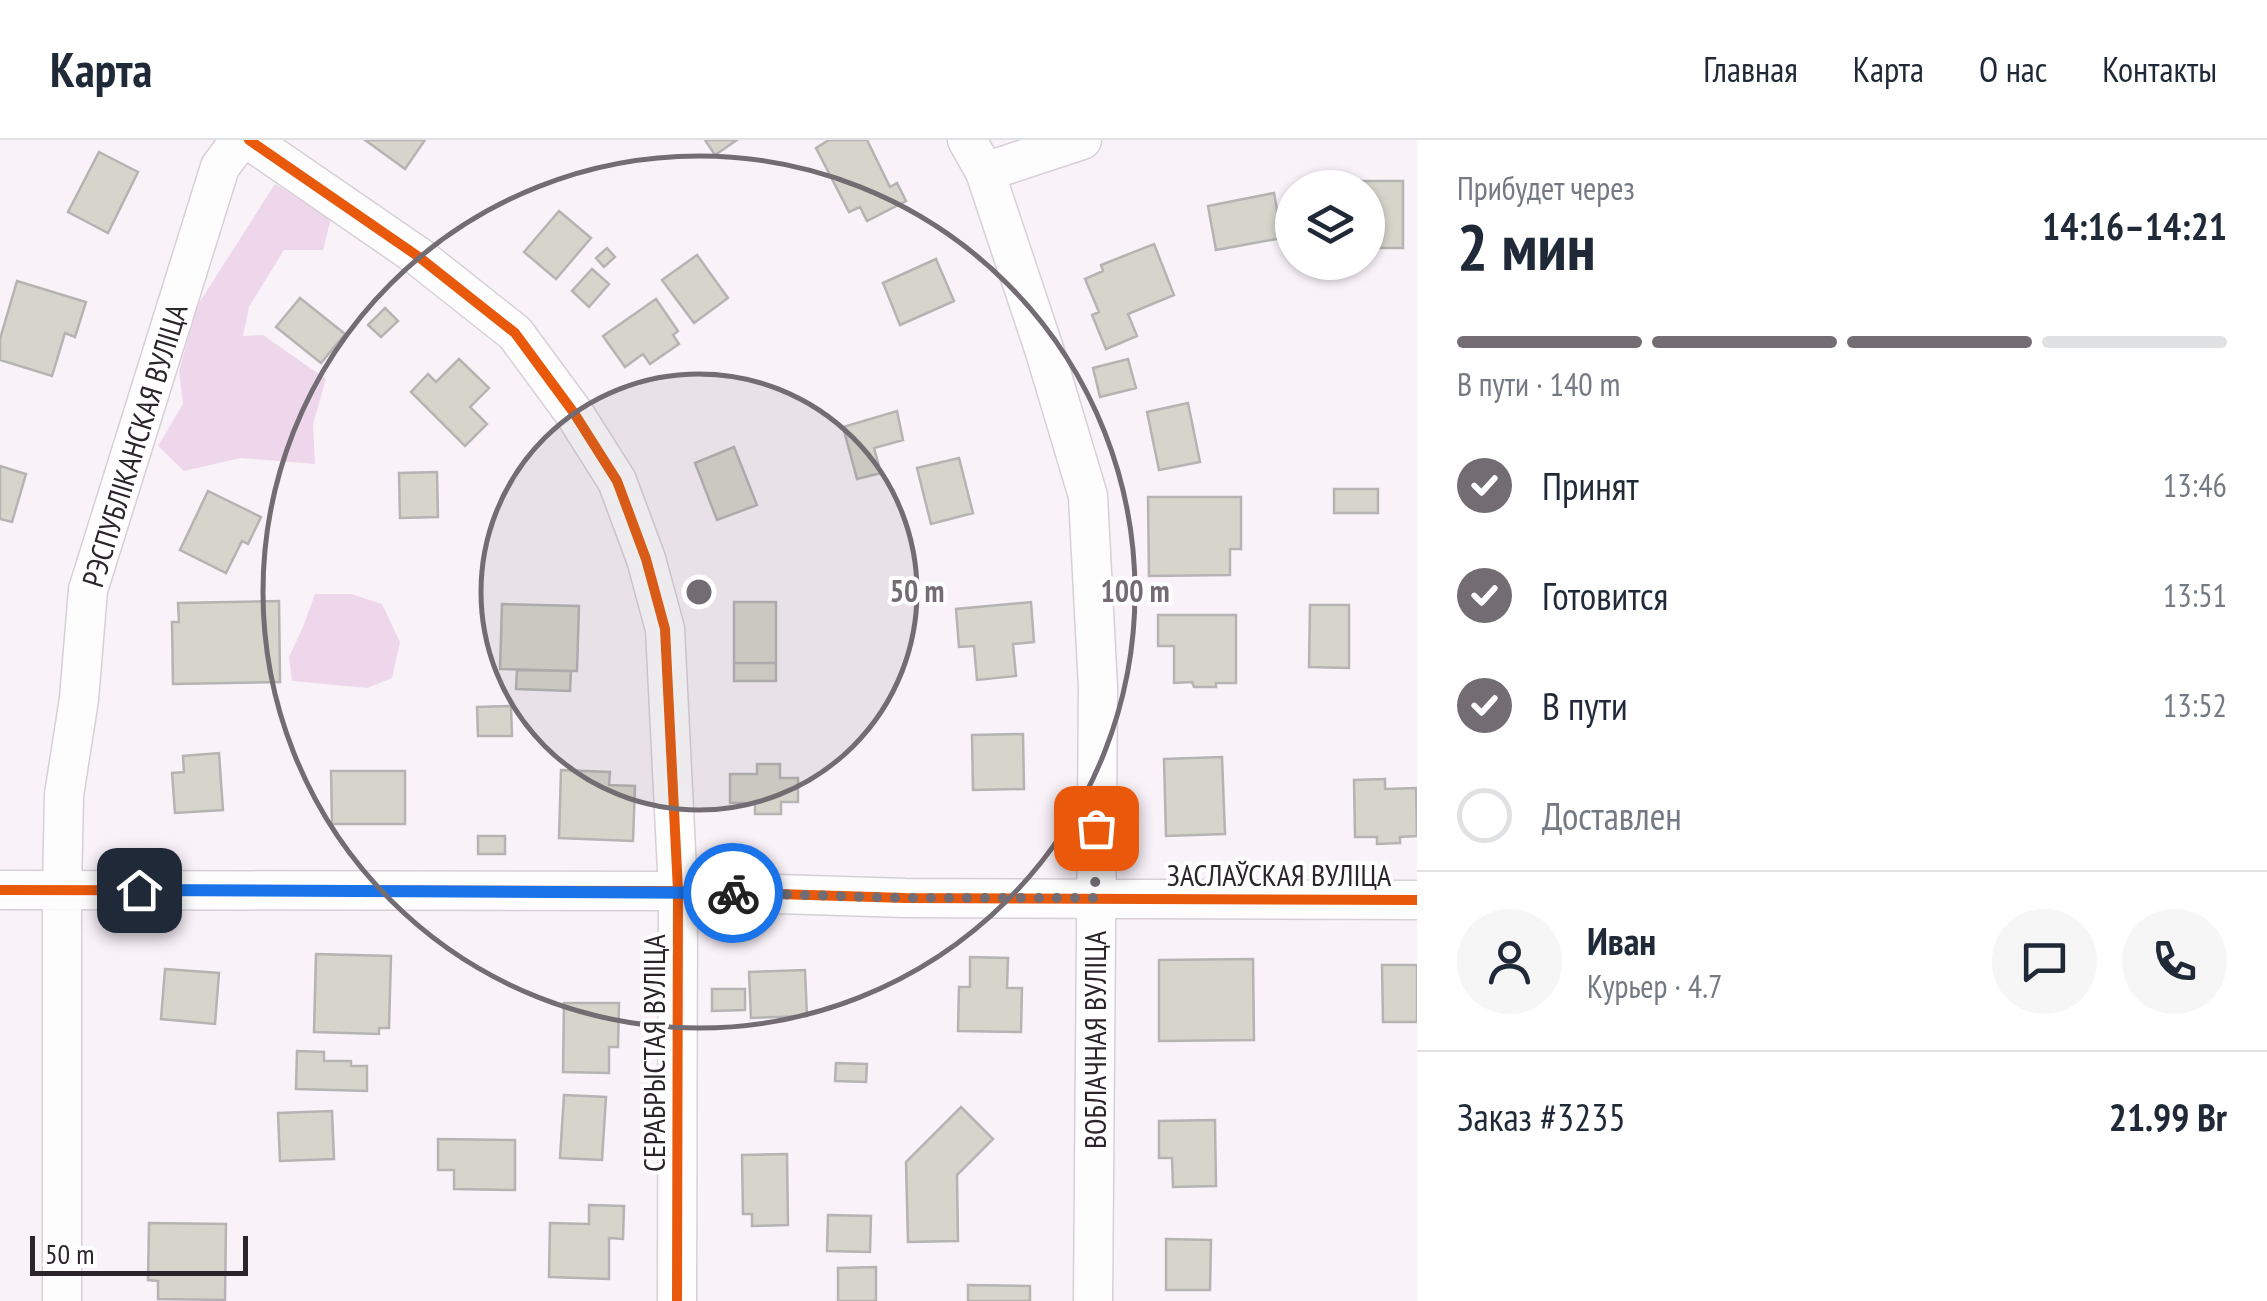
<!DOCTYPE html>
<html lang="ru">
<head>
<meta charset="utf-8">
<style>
	:root { --surface:#fff; --page:#f6f6f7; --text:#1f2937; --muted:#747a83; --line:#e0e1e3; --accent:#736d73 }
	body { margin:0; font-family:"PT Sans Narrow",sans-serif; background:var(--page); color:var(--text); height:100vh; display:flex; flex-direction:column; font-size:38px; white-space:nowrap }
	* { box-sizing:border-box; margin:0 }
	p { font-size:32px; color:var(--muted) }
	.icon { flex:none; width:55px; height:55px; fill:none; stroke:currentColor; stroke-width:2; stroke-linecap:round; stroke-linejoin:round }
	.map { position:relative; flex:1; overflow:hidden }
	.drawer { display:flex; flex-direction:column; background:var(--surface); width:850px }
	.drawer>* { flex:none }
	.fabs { position:absolute; left:1275px; top:30px; display:grid; gap:20px }
	.fabs a { display:grid; place-items:center; width:110px; height:110px; border-radius:50%; background:var(--surface); box-shadow:0 2px 8px #0004; font-size:50px }
	.scale { position:absolute; left:30px; bottom:25px; width:218px; box-sizing:border-box; padding-left:10px; border:5px solid #2b252b; border-top:0; font-size:28px; line-height:35px; white-space:nowrap; color:#2b252b; -webkit-text-stroke:8px #fff; paint-order:stroke }
	.pin { position:absolute; display:grid; place-items:center; width:85px; height:85px; color:#fff; margin:-42px; border-radius:20px; box-shadow:0 5px 15px #0006 }
	.courier { position:absolute; display:grid; place-items:center; width:100px; height:100px; margin:-50px; border:8px solid #1a73e8; border-radius:50%; background:#fff; color:#222; box-shadow:0 2px 12px #0007 }
	.overview em { font-style:normal; font-weight:700 }
	.overview div { display:flex; flex-direction:column-reverse }
	.overview { display:flex; align-items:center; justify-content:space-between; height:170px; padding:0 40px }
	h1 { font-size:65px; font-weight:700; line-height:75px }
	.bar { display:grid; grid-template-columns:repeat(4,1fr); gap:15px 10px; align-content:center; height:120px; padding:0 40px }
	.bar i { height:12px; border-radius:8px; background:var(--line) }
	.bar .selected { background:var(--accent) }
	.bar p { grid-column:span 4 }
	.line { display:flex; align-items:center; gap:25px; padding:0 40px; border-top:2px solid var(--line) }
	.line div { flex:1 }
	.round { display:grid; place-items:center; flex:none; width:105px; height:105px; border-radius:52px; background:var(--page) }
	ol { padding:0 40px; list-style:none }
	li { display:flex; align-items:center; gap:30px; height:110px }
	li p { margin-inline-start:auto }
	li .icon { padding:10px; border-radius:50%; background:var(--accent); color:#fff; stroke-width:4 }
	li:last-child { color:var(--muted) }
	li i { width:55px; height:55px; border:5px solid var(--line); border-radius:50% }
	header { display:flex; align-items:center; gap:60px; box-sizing:border-box; height:140px; padding:0 50px; background:var(--surface); border-bottom:2px solid var(--line) }
	header strong { font-size:48px }
	nav { display:flex; gap:55px; margin-inline-start:auto; font-size:35px }
	main { display:flex; flex:1; min-height:0 }
	.map>svg:first-child { display:block }
	.green { fill:#eed7eb }
	.building { fill:#d7d5cb; stroke:#b6b3b3; stroke-width:2.5 }
	.lines { fill:none; stroke-linecap:round; stroke-linejoin:round }
	.minor-casing { stroke:#d6d0d6; stroke-width:41 }
	.minor { stroke:#fefdfe; stroke-width:38 }
	.cycleway-casing { stroke:#fff; stroke-width:16 }
	.cycleway { stroke:#e8590c; stroke-width:10 }
	.done { stroke:#736d73; stroke-width:10; stroke-dasharray:0 18 }
	.route { stroke:#1a73e8; stroke-width:12 }
	.ring { fill:none; stroke:#736d73; stroke-width:5 }
	.labels { text-anchor:middle; dominant-baseline:central; stroke-width:8; stroke-linejoin:round; paint-order:stroke }
	.street-label { font-size:30px; fill:#2b252b; stroke:#fff }
	.centre { fill:#736d73; stroke:#fff; stroke-width:5 }
	.ring-label { font-size:30px; text-anchor:middle; font-weight:bold; fill:#736d73; stroke:#fff; stroke-width:8; stroke-linejoin:round; paint-order:stroke }
</style>
</head>
<body>
<header>
<strong>Карта</strong>
<nav><a>Главная</a><a>Карта</a><a>О нас</a><a>Контакты</a></nav>
</header>
<main>
<div class="map">
<svg width="1417" height="1161" viewBox="0 0 1417 1161">
	<rect width="100%" height="100%" fill="#faf2f9"/>
	<path class="green" d="M275 44 331 78 323 110H284L249 167 243 196 263 195 326 239 313 284 315 324 241 318 184 331 158 306 183 264 179 231 197 166Z
		M315 454H351L382 464 400 502 392 538 367 548 292 541 289 517 303 487Z"/>
	<path class="building" d="M365 0H425L405 29Z
		M705 0H737L715 15Z
		M829 0H867L890 47 897 43 906 61 867 81 860 67 849 72 816 8Z
		M99 12 138 32 108 93 68 72Z
		M1335 41H1403V108H1368V48H1335Z
		M1274 53 1282 98 1216 110 1208 66Z
		M559 71 591 98 556 139 524 112Z
		M1154 104 1174 155 1128 174 1137 196 1106 209 1092 175 1099 172 1085 139 1103 131 1101 125Z
		M607 108 615 117 604 127 596 118Z
		M697 115 728 158 694 183 662 140Z
		M936 119 954 161 900 185 883 143Z
		M592 129 609 144 589 167 572 151Z
		M17 141 86 162 75 197 65 193 52 236 0 220V199Z
		M300 158 345 194 321 223 276 187Z
		M656 159 678 191 673 195 679 204 650 224 643 214 625 227 603 196Z
		M385 168 398 181 381 197 368 185Z
		M459 219 489 248 470 267 487 284 465 306 411 252 428 234 436 242Z
		M1128 219 1136 248 1100 257 1093 228Z
		M1188 263 1200 322 1159 330 1147 272Z
		M897 271 903 300 874 308 881 333 857 339 843 287Z
		M734 307 757 365 717 380 695 323Z
		M959 318 973 373 931 384 917 328Z
		M0 326 26 334 12 382 0 379Z
		M437 332 438 377 400 378 399 333Z
		M1334 349H1378V373H1334Z
		M208 351 261 377 248 404 242 401 226 433 180 410Z
		M1148 357H1241V409H1230V435L1149 436Z
		M279 461 280 542 173 544 172 482H179L178 463Z
		M734 462H776V523H734Z
		M1031 462 1034 502 1013 504 1016 536 977 540 974 506 959 507 956 469Z
		M502 464 579 466 577 531 500 529Z
		M1310 465H1349V528L1309 527Z
		M1158 475H1236V543H1216V547H1194L1192 542 1174 543V506H1158Z
		M734 523H776V541H734Z
		M517 530 571 531 570 551 516 549Z
		M511 566 512 596H478L477 567Z
		M1023 594 1024 649 973 650 972 595Z
		M219 613 223 670 175 673 172 633 184 632 183 616Z
		M1222 617 1225 694 1166 696 1164 619Z
		M757 624H780V638H798V662H781V674H755V663H730V634H757Z
		M561 630 610 632 609 645 635 646 633 701 559 698Z
		M331 631H405V684H332Z
		M1385 639V649L1416 648 1417 696 1400 697V703L1377 704V697H1355L1354 640Z
		M478 696H505V714H478Z
		M316 814 391 816 389 888H379V894L314 892Z
		M970 817 1008 818 1007 848H1022L1021 892 958 891 959 847H970Z
		M1253 819 1254 900 1159 901V820Z
		M1382 825H1417V882H1383Z
		M165 829 219 833 215 884 161 879Z
		M805 830 807 876 751 878 749 832Z
		M712 849H745V870L712 871Z
		M564 863H619L618 907H609V933L563 932Z
		M297 911 324 912V921H351V926H367V951L296 949Z
		M836 923 867 924 866 942 835 941Z
		M564 955 606 957 602 1020 560 1018Z
		M961 967 993 999 957 1035 958 1101 908 1102 906 1022Z
		M332 971 334 1019 280 1021 278 973Z
		M1215 980 1216 1046 1173 1047 1172 1018H1159V981Z
		M438 999 515 1000V1050L454 1049V1030H438Z
		M787 1014 788 1085 752 1086V1074H743L742 1015Z
		M589 1065 624 1066 623 1099 609 1098V1139L549 1137 550 1083 589 1084Z
		M828 1075 871 1076 870 1112 827 1111Z
		M149 1083 226 1084 225 1160 158 1159V1141L148 1140Z
		M1166 1099 1211 1100 1210 1150H1166Z
		M876 1127V1161H838V1128Z
		M968 1145 1030 1146V1161H968Z"/>
	<g class="lines">
		<g class="minor-casing">
			<path id="minor" d="M249 0 419 117 515 193 574 273 617 341 646 419 665 489 678 751 677 1161
				M967 0 985 32 1045 212 1088 356 1098 548 1093 1161
				M985 32 1082 0
				M0 750 678 751 905 758 1417 760
				M62 1161V750L64 655 79 559 88 450 220 27 240 0"/>
		</g>
		<use href="#minor" class="minor"/>
		<g class="cycleway-casing">
			<path id="cycleway" d="M249 0 419 117 515 193 574 273 617 341 646 419 665 489 678 751 677 1161
				M0 750 678 751 905 758 1417 760"/>
		</g>
		<use href="#cycleway" class="cycleway"/>
	</g>
	<g class="lines">
		<path class="done" d="M733 753 905 758H1095L1096 688"/>
		<path class="route" d="M139 750 733 753"/>
	</g>
	<circle cx="699" cy="452" r="218" fill="#736d73" fill-opacity=".12"/>
	<g class="ring">
		<circle cx="699" cy="452" r="218"/>
		<circle cx="699" cy="452" r="436"/>
	</g>
	<g class="labels">
		<g class="street-label">
			<text transform="translate(134 305) rotate(-73)">РЭСПУБЛІКАНСКАЯ ВУЛІЦА</text>
			<text x="1279" y="734">ЗАСЛАЎСКАЯ ВУЛІЦА</text>
			<text transform="translate(1094 900) rotate(-90)">ВОБЛАЧНАЯ ВУЛІЦА</text>
			<text transform="translate(653 913) rotate(-90)">СЕРАБРЫСТАЯ ВУЛІЦА</text>
		</g>
	</g>
	<circle cx="699" cy="452" r="15" class="centre"/>
	<g class="ring-label">
		<text x="917" y="462">50 m</text>
		<text x="1135" y="462">100 m</text>
	</g>
</svg>
<div class="fabs">
<a><svg class="icon" aria-label="layers" viewBox="0 0 24 24"><path d="M12 4l9 5-9 5-9-5zM3 14l9 5 9-5"/></svg></a>
</div>
<div class="scale">50 m</div>
<div class="pin" style="left:1096px;top:688px;background:#ea580c"><svg class="icon" aria-label="bag" viewBox="0 0 24 24"><path d="M5 8h14l-1 12H6zM9 8a3 3 0 0 1 6 0"/></svg></div>
<div class="pin" style="left:139px;top:750px;background:#1f2937"><svg class="icon" aria-label="home" viewBox="0 0 24 24"><path d="M3 11l9-7 9 7M6 9v11h12V9"/></svg></div>
<div class="courier" style="left:733px;top:753px"><svg class="icon" aria-label="bike" viewBox="0 0 24 24"><circle cx="6" cy="16" r="4"/><circle cx="18" cy="16" r="4"/><path d="M6 16l4-8h5l3 8M10 8l3 8H6M13 5h3"/></svg></div>
</div>
<section class="drawer">
<div class="overview"><div><h1>2 мин</h1><p>Прибудет через</p></div><em>14:16–14:21</em></div>
<div class="bar"><i class="selected"></i><i class="selected"></i><i class="selected"></i><i></i><p>В пути · 140 m</p></div>
<ol>
<li><svg class="icon" aria-label="check" viewBox="0 0 24 24"><path d="M5 12l5 5 9-10"/></svg>Принят<p>13:46</p></li>
<li><svg class="icon" aria-label="check" viewBox="0 0 24 24"><path d="M5 12l5 5 9-10"/></svg>Готовится<p>13:51</p></li>
<li><svg class="icon" aria-label="check" viewBox="0 0 24 24"><path d="M5 12l5 5 9-10"/></svg>В пути<p>13:52</p></li>
<li><i></i>Доставлен</li>
</ol>
<div class="line" style="height:180px"><a class="round"><svg class="icon" aria-label="person" viewBox="0 0 24 24"><circle cx="12" cy="8" r="4"/><path d="M4 21q1-7 8-7t8 7"/></svg></a><div><b>Иван</b><p>Курьер · 4.7</p></div><a class="round"><svg class="icon" aria-label="chat" viewBox="0 0 24 24"><path d="M4 5h16v11H9l-5 4z"/></svg></a><a class="round"><svg class="icon" aria-label="phone" viewBox="0 0 24 24"><path d="M5 4h4l2 5-3 2q2 4 5 5l2-3 5 2v4C11 20 4 13 5 4z"/></svg></a></div>
<div class="line" style="height:130px"><div>Заказ #3235</div><b>21.99 Br</b></div>
</section>
</main>
</body>
</html>
